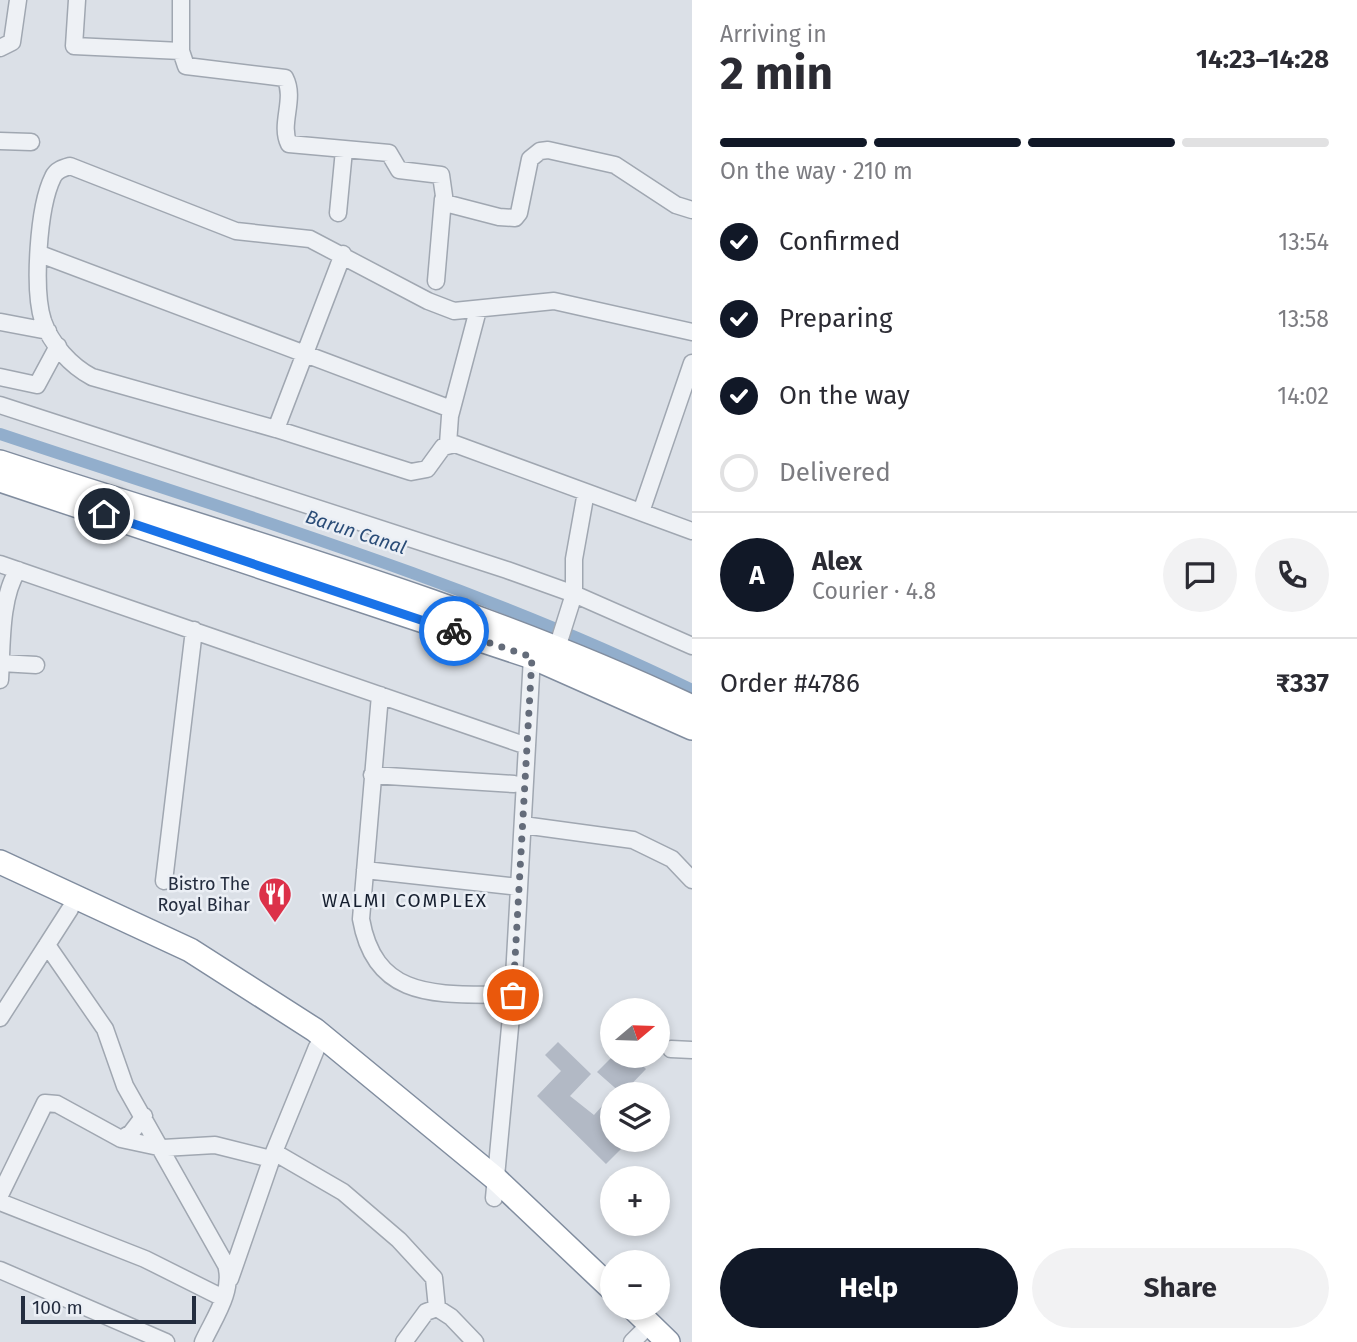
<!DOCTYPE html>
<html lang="en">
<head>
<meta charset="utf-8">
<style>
	:root { --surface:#fff; --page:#f2f2f3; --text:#2b2b33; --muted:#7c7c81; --line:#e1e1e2; --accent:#111827 }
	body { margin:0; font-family:"Fira Sans",sans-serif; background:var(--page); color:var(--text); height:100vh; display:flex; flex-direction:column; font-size:26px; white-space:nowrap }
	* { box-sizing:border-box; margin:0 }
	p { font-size:23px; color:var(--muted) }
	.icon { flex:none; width:38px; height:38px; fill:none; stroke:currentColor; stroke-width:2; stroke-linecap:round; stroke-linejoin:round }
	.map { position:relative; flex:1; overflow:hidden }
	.panel { display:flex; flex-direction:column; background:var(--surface); width:665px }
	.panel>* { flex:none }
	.needle { width:46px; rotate:71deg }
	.tools { position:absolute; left:600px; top:998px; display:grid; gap:14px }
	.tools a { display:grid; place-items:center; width:70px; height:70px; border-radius:50%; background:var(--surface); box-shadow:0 4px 10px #0003; font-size:35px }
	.scale { position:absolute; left:21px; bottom:18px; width:175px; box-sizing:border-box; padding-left:7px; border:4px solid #242d3f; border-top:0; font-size:19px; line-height:24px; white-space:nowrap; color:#242d3f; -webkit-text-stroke:5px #ebeff5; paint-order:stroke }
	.pin { position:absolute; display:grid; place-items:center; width:60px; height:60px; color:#fff; margin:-30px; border:4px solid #fff; border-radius:50%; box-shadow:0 2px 7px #0007 }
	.courier { position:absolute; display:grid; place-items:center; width:70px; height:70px; margin:-35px; border:5px solid #1a73e8; border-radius:50%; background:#fff; color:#222; box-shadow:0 2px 9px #0007 }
	.headline em { font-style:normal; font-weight:700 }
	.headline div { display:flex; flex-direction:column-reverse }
	.headline { display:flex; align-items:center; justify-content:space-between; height:119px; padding:0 28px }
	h1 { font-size:46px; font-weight:700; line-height:52px }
	.bar { display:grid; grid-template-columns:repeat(4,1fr); gap:10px 7px; align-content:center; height:84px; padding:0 28px }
	.bar i { height:9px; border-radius:5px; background:var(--line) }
	.bar .active { background:var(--accent) }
	.bar p { grid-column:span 4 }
	.line { display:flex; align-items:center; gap:18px; padding:0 28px; border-top:2px solid var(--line) }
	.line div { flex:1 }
	.round { display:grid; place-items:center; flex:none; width:74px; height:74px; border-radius:37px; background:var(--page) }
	ol { padding:0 28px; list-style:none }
	li { display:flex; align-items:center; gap:21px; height:77px }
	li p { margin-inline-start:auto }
	li .icon { padding:7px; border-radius:50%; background:var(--accent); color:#fff; stroke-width:4 }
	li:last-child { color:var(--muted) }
	li i { width:38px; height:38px; border:4px solid var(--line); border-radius:50% }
	.cta { display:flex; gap:14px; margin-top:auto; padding:14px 28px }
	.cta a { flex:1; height:80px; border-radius:42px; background:var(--accent); color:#fff; font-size:28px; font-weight:700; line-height:80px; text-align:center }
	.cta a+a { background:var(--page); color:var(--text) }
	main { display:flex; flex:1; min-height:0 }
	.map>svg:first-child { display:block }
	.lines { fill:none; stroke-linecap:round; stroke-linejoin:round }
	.canal { stroke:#92aecc; stroke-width:12 }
	.building { fill:#b2b9c5 }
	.minor-casing { stroke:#a0a7b1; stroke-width:19 }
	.highway-casing { stroke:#818d9f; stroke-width:26 }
	.minor { stroke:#eef1f5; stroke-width:16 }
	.highway { stroke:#fff; stroke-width:23 }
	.done { stroke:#646c7a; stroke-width:7; stroke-dasharray:0 12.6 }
	.route { stroke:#1a73e8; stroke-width:9 }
	.labels { text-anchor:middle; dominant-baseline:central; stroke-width:5; stroke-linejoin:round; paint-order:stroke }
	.poi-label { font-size:18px; fill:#242d3f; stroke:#ebeff5; text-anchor:end }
	.water-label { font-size:19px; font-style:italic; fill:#2a4c77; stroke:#ebeff5 }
	.neighbourhood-label { font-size:19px; letter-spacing:2px; fill:#161f2f; stroke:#ebeff5 }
</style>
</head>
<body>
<main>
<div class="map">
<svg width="692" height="1342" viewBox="0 0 692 1342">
	<rect width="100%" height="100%" fill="#dbe0e7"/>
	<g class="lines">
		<path class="canal" d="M0 434C233 512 470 582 692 690"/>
	</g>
	<path class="building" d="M558 1042 591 1074 570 1096 594 1115 612 1095V1139H631L606 1164 537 1096 561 1071 545 1055Z
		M614 1055H632L646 1069 622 1094 597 1072Z"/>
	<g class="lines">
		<g class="minor-casing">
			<path id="minor" d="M77 0 74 46 181 51
				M181 0V51L186 66 285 78C296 99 279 124 289 144L389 153 399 170 441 175 445 203 499 217 515 218 519 213 530 159 540 151 548 150 615 165 676 205 692 210
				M0 48 12 42 18 0
				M0 141 31 142
				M338 213 344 150
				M40 254 451 409
				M436 281 443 199
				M1 322 48 331
				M692 332 554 301 454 311 428 301 310 239 236 231 70 166C63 168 56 170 53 177 38 207 33 290 43 321 51 344 71 366 92 377L276 429 411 472 427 469 443 447 455 444 692 531
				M0 377 37 385 58 346
				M0 405 507 570 574 594 692 646
				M276 429 343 254
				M448 444 450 416 478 310
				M641 512 692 363
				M0 564 527 746
				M557 648 574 594V559L586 492
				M1 663 36 665
				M0 680C2 646 0 597 18 570
				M380 695 361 919C376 1005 445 993 513 995
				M372 775 514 784
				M523 825 633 840 672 859 692 880
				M365 870 519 887
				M164 881 194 630
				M47 945 105 1029 125 1086 226 1265C234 1291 214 1318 203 1342
				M0 1018 70 909
				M671 1049 692 1050
				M121 1139 163 1148 215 1145 271 1159
				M274 1152 343 1192 399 1240 434 1278 437 1308
				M0 1195 45 1103 57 1104 121 1139 131 1133 144 1116
				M494 1198 513 995 532 657
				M0 1202 145 1259 223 1298
				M0 1270 166 1342
				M230 1279 274 1152 317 1047
				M404 1342 426 1312 437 1308 451 1317 475 1342
				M632 1342 641 1333"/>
		</g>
		<g class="highway-casing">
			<path id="highway" d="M0 462C232 538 471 602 692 707
				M0 480 532 657 692 728
				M0 862 190 950 315 1030 496 1179 612 1289
				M632 1307 668 1342"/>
		</g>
		<use href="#minor" class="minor"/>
		<use href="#highway" class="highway"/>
	</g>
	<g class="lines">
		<path class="done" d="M454 631 532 657 513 995"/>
		<path class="route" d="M104 514 454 631"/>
	</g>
	<defs>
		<g id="restaurant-pin" transform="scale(1.75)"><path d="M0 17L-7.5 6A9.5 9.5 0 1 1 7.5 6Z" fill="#dc3149" stroke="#ebeff5"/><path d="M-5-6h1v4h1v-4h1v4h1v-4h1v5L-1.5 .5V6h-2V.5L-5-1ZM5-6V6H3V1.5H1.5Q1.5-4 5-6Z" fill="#fff"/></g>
	</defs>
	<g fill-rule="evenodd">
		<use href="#restaurant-pin" x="275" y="894"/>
	</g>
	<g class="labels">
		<g class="poi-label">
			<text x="250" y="884">Bistro The<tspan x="250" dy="21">Royal Bihar</tspan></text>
		</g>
		<g class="water-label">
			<text transform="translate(356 532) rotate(18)">Barun Canal</text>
		</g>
		<g class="neighbourhood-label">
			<text x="405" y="900">WALMI COMPLEX</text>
		</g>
	</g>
</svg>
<div class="tools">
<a><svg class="needle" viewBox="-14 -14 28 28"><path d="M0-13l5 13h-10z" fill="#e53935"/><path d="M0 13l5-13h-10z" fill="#7c7c81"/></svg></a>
<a><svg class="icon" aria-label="layers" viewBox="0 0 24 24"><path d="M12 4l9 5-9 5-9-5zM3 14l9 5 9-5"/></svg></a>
<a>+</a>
<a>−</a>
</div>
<div class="scale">100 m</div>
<div class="pin" style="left:513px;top:995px;background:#ea580c"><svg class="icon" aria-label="bag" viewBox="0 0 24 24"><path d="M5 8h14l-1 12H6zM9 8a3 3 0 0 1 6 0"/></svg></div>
<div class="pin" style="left:104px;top:514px;background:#1f2937"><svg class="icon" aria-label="home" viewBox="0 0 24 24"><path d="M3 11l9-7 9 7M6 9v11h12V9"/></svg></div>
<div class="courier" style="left:454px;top:631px"><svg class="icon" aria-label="bike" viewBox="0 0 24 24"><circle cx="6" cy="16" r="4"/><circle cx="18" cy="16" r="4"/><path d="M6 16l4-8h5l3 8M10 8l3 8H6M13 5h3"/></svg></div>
</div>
<section class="panel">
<div class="headline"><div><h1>2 min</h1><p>Arriving in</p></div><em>14:23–14:28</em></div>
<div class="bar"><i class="active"></i><i class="active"></i><i class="active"></i><i></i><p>On the way · 210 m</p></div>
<ol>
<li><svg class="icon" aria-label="check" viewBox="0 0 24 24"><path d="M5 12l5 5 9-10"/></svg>Confirmed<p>13:54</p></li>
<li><svg class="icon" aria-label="check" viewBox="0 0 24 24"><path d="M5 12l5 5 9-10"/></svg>Preparing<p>13:58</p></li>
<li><svg class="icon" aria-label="check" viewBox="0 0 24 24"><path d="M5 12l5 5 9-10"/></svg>On the way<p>14:02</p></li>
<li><i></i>Delivered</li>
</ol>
<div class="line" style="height:126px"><b class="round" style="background:var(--accent);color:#fff">A</b><div><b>Alex</b><p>Courier · 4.8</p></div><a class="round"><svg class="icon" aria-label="chat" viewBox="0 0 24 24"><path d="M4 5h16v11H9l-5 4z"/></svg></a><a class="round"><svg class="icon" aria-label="phone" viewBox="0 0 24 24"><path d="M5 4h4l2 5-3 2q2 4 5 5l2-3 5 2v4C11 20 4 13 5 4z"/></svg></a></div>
<div class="line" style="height:91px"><div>Order #4786</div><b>₹337</b></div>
<div class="cta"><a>Help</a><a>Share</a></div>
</section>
</main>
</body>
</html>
